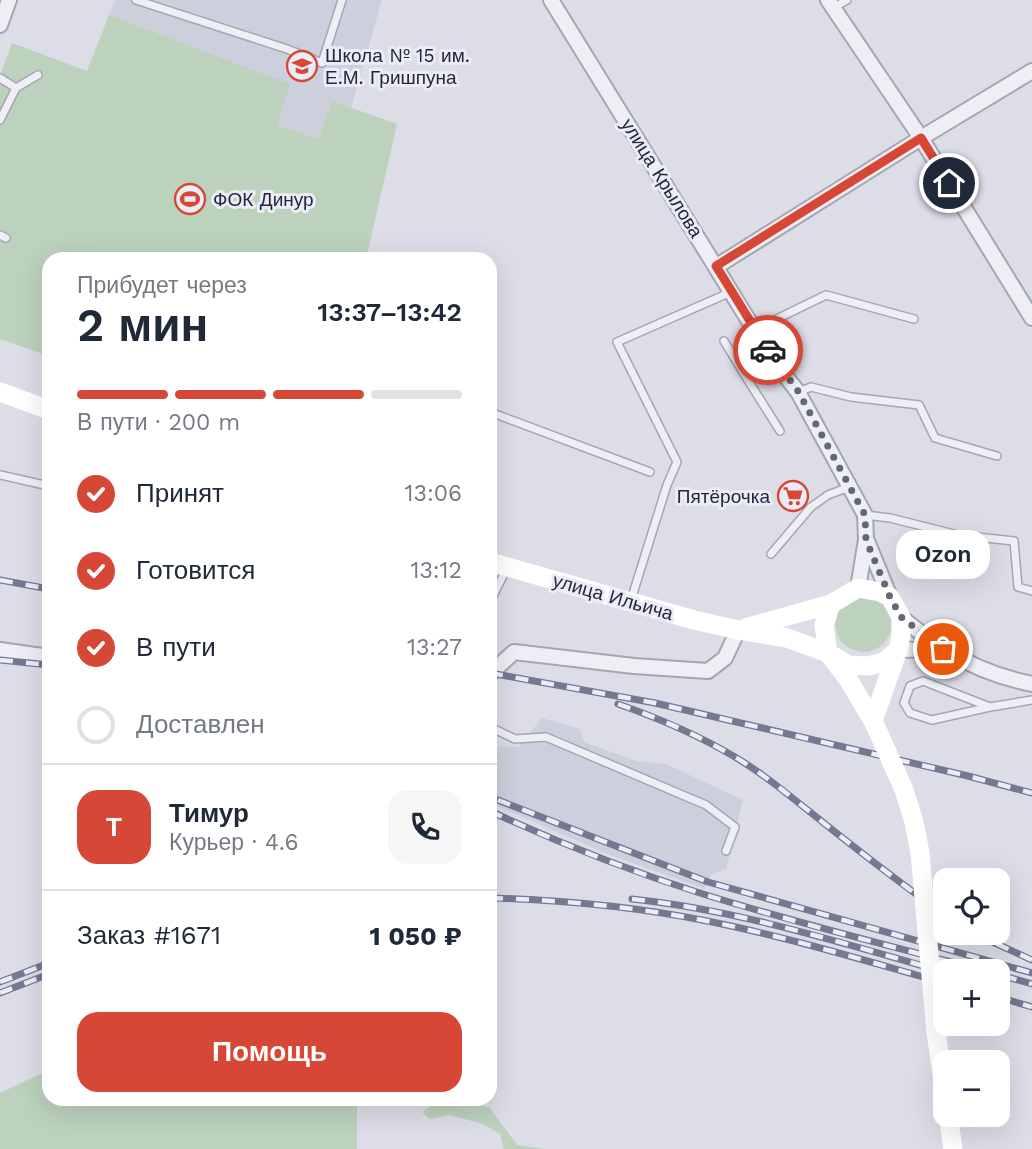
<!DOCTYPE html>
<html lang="ru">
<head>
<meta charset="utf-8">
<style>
	:root { --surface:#fff; --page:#f6f6f7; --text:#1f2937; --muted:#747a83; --line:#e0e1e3; --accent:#d74736 }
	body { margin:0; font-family:"Work Sans",sans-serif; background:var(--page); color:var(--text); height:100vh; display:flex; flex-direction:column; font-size:26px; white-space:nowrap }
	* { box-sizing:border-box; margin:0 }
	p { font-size:23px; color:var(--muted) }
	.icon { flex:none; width:38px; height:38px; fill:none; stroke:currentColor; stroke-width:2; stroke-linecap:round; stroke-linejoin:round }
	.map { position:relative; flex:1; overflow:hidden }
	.drawer { position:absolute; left:42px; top:252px; width:455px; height:854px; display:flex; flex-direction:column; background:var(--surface); border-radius:21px; box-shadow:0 7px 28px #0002 }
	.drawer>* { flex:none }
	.buttons { position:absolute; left:933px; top:868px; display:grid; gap:14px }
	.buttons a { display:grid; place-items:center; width:77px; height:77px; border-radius:14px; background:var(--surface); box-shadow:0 7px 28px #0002; font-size:35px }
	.pin { position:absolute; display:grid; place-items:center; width:60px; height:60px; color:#fff; margin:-30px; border:4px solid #fff; border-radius:50%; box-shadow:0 2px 7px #0007 }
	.courier { position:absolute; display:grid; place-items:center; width:70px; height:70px; margin:-35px; border:5px solid #d74736; border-radius:50%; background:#fff; color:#222; box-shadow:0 2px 9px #0007 }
	.bubble { position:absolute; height:49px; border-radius:21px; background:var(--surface); box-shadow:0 7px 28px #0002; font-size:23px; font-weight:600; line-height:49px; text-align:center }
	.summary em { font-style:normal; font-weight:600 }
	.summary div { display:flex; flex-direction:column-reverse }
	.summary { display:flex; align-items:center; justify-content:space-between; height:119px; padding:0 35px }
	h1 { font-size:46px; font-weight:600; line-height:52px }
	.bar { display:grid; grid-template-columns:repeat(4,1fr); gap:10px 7px; align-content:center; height:84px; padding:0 35px }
	.bar i { height:9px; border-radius:5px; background:var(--line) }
	.bar .on { background:var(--accent) }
	.bar p { grid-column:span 4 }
	.line { display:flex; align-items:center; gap:18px; padding:0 35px; border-top:2px solid var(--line) }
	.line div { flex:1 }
	.round { display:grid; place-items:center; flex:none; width:74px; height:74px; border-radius:21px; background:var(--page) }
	ol { padding:0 35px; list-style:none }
	li { display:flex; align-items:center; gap:21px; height:77px }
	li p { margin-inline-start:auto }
	li .icon { padding:7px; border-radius:50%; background:var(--accent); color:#fff; stroke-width:4 }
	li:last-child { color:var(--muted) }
	li i { width:38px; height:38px; border:4px solid var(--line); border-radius:50% }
	.cta { display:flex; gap:14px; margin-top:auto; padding:14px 35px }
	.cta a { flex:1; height:80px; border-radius:21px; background:var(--accent); color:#fff; font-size:28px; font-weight:600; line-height:80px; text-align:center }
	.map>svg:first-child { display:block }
	.built { fill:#cdcfdc }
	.green { fill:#bcd2bc }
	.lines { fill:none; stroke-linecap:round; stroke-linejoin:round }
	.lane-casing { stroke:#a5a6b4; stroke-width:10 }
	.street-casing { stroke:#a5a6b4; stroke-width:18 }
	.lane { stroke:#eeeff5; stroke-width:7 }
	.street { stroke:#eeeff5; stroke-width:14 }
	.secondary { stroke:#fff; stroke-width:19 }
	.rail-casing { stroke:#747891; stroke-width:7 }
	.rail { stroke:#ebecf5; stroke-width:4.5; stroke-dasharray:13; stroke-linecap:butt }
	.secondary-bridge { stroke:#fff; stroke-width:19 }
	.done { stroke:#656779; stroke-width:7; stroke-dasharray:0 12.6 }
	.route { stroke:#d74736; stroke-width:9 }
	.labels { text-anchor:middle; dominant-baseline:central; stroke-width:6; stroke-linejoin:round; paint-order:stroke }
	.poi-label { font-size:19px; fill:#25273e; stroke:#ebecf5; text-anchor:start }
	.street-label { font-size:19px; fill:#25273e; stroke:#ebecf5 }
</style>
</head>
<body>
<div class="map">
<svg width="1032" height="1149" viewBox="0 0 1032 1149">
	<rect width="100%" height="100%" fill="#dcdde7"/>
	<path class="built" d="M115 0H382L351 108 332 101 319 139 277 125 289 84 109 15Z
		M542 718 580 729 584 742 636 761 666 764 743 800 726 869 711 875 705 889 610 855 495 805 490 799V754L499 746 519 747Z"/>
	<path class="green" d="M109 15 290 84 277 125 319 139 332 101 397 124 366 259H49V356L0 339V76L12 43 87 71Z
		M854 596 880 600C889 612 897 624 887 639 869 666 827 647 837 615 838 612 839 607 841 605 844 602 851 599 854 596Z
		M49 1070V1099H357V1149H0V1093Z
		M459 1099 490 1108 517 1145 545 1149H504L500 1134 483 1124 450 1115 430 1119 422 1112 436 1102Z"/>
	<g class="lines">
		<g class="lane-casing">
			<path id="lane" d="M136 0 287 49 322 63 342 0
				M833 8 847 0
				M0 78 16 88 38 75
				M0 120 16 88
				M0 235 6 238
				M756 329 826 295 914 319
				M724 341 746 377
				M773 360 746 377 780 431
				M798 392 811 387 851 397 919 405 935 438 997 456
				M490 412 650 472
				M0 475 49 486
				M865 515 890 518 958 535 1014 541 1018 587 1032 591
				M771 554 811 507 828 495 849 487
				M631 600 667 485 677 462 617 342 731 292
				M490 602 507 568
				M990 707 923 681 910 686 904 703 910 713 932 720 990 707 1032 700
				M490 727 515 739 546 737 706 805 735 827 726 851"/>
		</g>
		<g class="street-casing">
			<path id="street" d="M551 0 773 360 798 392 865 515 866 540 858 588
				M828 0 921 138 1032 318
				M0 25 9 0
				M717 266 921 138 1032 71
				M867 541 890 597
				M901 617C915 628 929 641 945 650 971 666 1002 678 1032 684
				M0 650 49 657
				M898 650 943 649
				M490 674 514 652 634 666 708 671 725 658 738 630"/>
		</g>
		<use href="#lane" class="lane"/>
		<use href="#street" class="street"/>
		<path class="secondary" d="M0 392 49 410
			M490 562 694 620 738 630 787 638 828 653 848 679 873 721 880 736
			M831 604 824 625 828 653 848 665 868 666 884 662 898 650
			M745 628 831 604 858 588 880 592 890 597 901 617V636L898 650 873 721
			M904 790 914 822 920 853
			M936 1032 945 1095
			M948 1115 953 1149"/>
		<g class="rail-casing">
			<path id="rail" d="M0 580 49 589
				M0 660 49 665
				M490 673 655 703 968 776 1032 793
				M618 704C658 718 698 735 735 757 767 776 796 801 825 824 864 855 904 886 945 915
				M498 800 708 882 1032 973
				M490 811C559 843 630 871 703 894 796 923 891 946 985 971
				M490 898C563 900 636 907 707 921 788 937 866 961 945 983
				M632 899C738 910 842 943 945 972
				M973 933 1032 960
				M1004 976 1032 984
				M0 982 49 963
				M0 993 49 974
				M998 997 1032 1007"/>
		</g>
		<use href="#rail" class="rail"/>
		<path class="secondary-bridge" d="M880 736 904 790
			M920 853 936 1032"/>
	</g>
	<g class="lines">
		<path class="done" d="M768 350 798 391 865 515 866 540 890 597 901 617 943 649"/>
		<path class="route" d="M768 350 716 266 921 138 949 183"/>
	</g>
	<defs>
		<g id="school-ring" transform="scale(1.575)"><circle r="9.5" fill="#ebecf5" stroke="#d74736" stroke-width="1.5"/><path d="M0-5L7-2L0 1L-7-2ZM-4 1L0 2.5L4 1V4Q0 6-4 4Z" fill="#d74736"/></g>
		<g id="stadium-ring" transform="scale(1.575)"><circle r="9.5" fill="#ebecf5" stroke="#d74736" stroke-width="1.5"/><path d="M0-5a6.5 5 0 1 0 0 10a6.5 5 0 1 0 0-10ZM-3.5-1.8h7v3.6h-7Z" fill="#d74736"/></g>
		<g id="supermarket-ring" transform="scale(1.575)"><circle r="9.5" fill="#ebecf5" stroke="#d74736" stroke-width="1.5"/><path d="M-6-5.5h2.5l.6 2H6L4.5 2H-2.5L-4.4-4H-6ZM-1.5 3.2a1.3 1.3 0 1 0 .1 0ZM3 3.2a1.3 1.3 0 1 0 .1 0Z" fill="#d74736"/></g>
	</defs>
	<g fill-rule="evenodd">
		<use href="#school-ring" x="302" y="66"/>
		<use href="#stadium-ring" x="190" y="199"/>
		<use href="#supermarket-ring" x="793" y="496"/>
	</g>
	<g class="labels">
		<g class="poi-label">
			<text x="325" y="55">Школа № 15 им.<tspan x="325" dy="22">Е.М. Гришпуна</tspan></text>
			<text x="213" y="199">ФОК Динур</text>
			<text x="770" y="496" text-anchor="end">Пятёрочка</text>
		</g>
		<g class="street-label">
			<text transform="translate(662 178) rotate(58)">улица Крылова</text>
			<text transform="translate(613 597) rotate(16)">улица Ильича</text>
		</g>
	</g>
</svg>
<div class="buttons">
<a><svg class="icon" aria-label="locate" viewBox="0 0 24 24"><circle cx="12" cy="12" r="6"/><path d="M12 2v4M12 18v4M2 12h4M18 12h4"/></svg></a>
<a>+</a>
<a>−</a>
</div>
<div class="pin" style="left:943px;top:649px;background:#ea580c"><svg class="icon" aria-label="bag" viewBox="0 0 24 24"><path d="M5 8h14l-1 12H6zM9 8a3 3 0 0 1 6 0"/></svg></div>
<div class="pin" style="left:949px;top:183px;background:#1f2937"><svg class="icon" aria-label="home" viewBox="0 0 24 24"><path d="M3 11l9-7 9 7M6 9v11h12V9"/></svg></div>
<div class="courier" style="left:768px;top:350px"><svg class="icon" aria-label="car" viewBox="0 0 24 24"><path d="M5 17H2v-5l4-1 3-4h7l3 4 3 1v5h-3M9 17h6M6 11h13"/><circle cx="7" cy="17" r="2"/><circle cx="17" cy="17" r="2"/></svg></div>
<div class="bubble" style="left:896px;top:530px;width:94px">Ozon</div>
<section class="drawer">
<div class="summary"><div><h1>2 мин</h1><p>Прибудет через</p></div><em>13:37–13:42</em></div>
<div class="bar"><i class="on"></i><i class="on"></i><i class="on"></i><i></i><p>В пути · 200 m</p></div>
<ol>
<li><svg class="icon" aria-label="check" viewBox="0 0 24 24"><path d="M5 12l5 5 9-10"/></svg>Принят<p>13:06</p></li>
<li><svg class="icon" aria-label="check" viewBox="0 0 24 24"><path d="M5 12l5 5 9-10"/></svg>Готовится<p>13:12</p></li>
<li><svg class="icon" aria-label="check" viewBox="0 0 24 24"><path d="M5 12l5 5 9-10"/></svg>В пути<p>13:27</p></li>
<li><i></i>Доставлен</li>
</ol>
<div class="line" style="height:126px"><b class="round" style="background:var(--accent);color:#fff">Т</b><div><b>Тимур</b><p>Курьер · 4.6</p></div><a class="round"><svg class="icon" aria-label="phone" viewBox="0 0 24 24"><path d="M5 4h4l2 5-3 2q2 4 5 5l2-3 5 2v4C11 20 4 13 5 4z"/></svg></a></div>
<div class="line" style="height:91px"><div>Заказ #1671</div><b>1 050 ₽</b></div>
<div class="cta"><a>Помощь</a></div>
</section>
</div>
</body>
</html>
